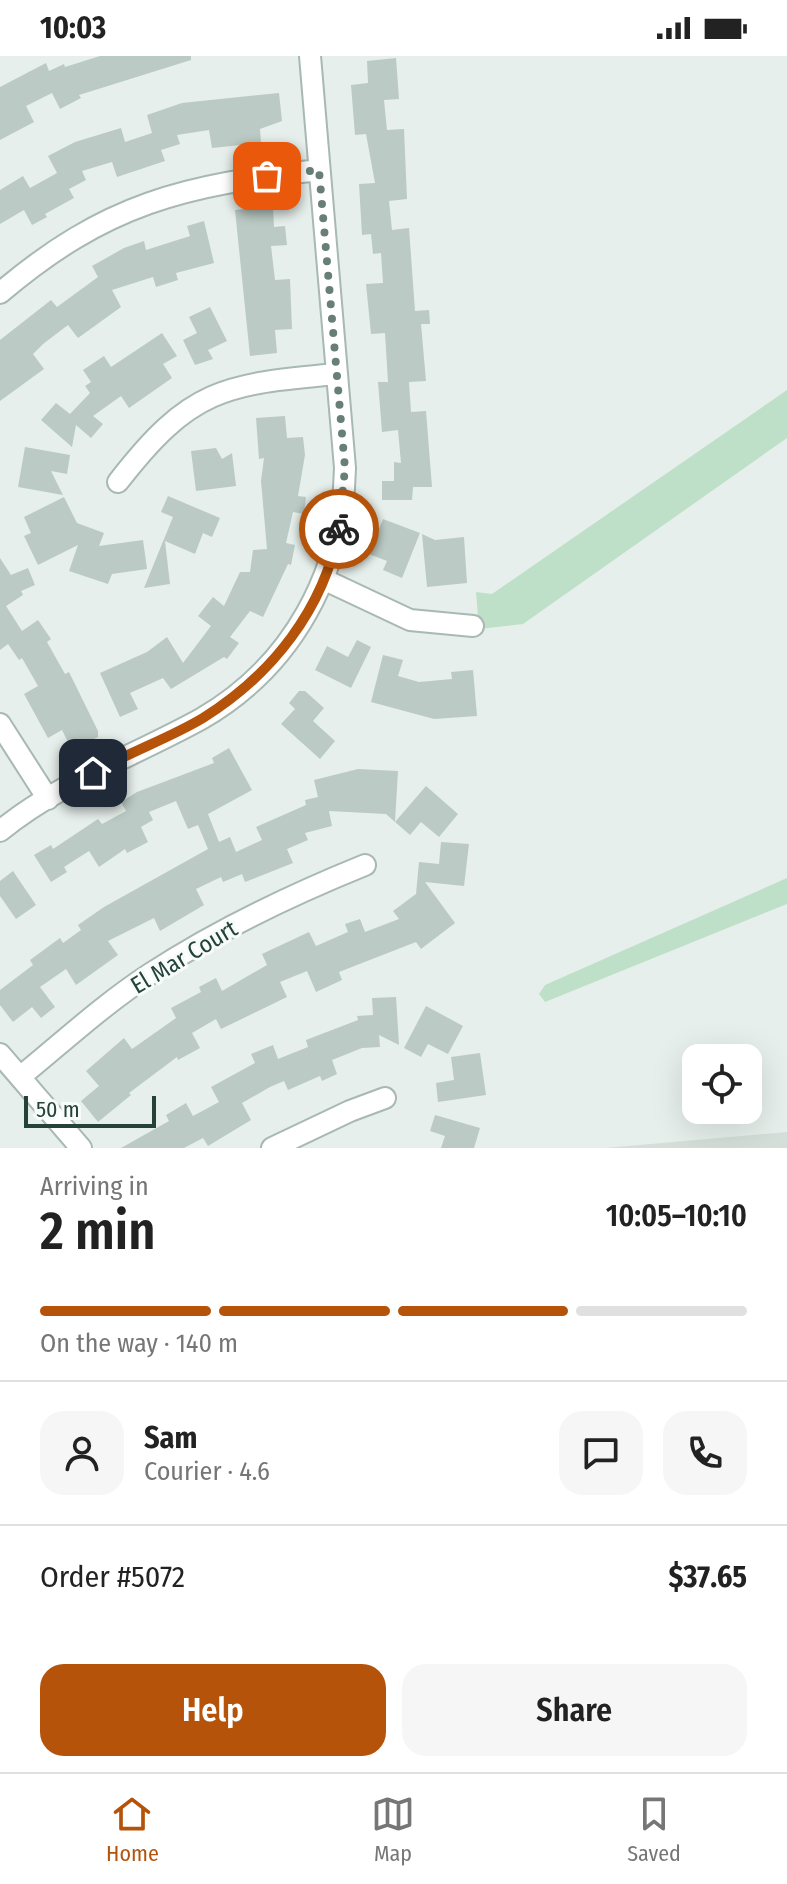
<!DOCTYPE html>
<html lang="en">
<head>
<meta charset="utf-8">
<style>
	:root { --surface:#fff; --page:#f6f6f6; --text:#222; --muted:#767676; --line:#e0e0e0; --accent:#b45309 }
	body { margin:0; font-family:"Fira Sans Condensed",sans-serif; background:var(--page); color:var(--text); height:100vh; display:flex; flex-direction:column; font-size:30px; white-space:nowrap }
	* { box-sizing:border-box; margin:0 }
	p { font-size:26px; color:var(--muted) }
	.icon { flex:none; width:44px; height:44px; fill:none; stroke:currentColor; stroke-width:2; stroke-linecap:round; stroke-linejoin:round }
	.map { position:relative; height:1092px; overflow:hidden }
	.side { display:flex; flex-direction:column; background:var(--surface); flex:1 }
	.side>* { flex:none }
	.controls { position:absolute; left:682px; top:988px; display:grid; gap:16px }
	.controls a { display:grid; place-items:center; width:80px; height:80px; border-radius:16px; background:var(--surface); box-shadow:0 8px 32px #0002; font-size:40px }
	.scale { position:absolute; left:24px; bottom:20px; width:132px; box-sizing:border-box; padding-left:8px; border:4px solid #24423a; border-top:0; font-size:22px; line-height:28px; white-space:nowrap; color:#24423a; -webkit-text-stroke:6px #f7fbf9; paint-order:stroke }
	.pin { position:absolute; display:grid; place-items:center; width:68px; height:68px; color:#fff; margin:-34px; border-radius:16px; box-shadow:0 4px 12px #0006 }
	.courier { position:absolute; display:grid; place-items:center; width:80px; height:80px; margin:-40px; border:6px solid #b45309; border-radius:50%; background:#fff; color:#222; box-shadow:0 2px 10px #0007 }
	.headline em { font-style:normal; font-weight:600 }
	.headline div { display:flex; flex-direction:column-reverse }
	.headline { display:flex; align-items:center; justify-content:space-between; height:136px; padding:0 40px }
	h1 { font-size:52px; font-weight:600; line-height:60px }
	.bar { display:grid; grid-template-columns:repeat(4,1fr); gap:12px 8px; align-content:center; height:96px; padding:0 40px }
	.bar i { height:10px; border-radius:6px; background:var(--line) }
	.bar .active { background:var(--accent) }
	.bar p { grid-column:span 4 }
	.line { display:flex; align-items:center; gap:20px; padding:0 40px; border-top:2px solid var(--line) }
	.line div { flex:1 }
	.round { display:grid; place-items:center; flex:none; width:84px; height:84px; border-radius:24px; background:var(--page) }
	.primary-button { display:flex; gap:16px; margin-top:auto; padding:16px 40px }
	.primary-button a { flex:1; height:92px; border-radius:24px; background:var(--accent); color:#fff; font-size:32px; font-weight:600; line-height:92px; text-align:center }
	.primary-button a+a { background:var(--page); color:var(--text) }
	.status { display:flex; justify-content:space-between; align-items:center; height:56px; padding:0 40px; background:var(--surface); direction:ltr }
	.status svg { height:22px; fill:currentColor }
	.tab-bar { display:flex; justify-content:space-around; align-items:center; height:112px; border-top:2px solid var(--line); background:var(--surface); font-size:22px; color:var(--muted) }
	.tab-bar a { display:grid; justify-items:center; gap:4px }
	.tab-bar .active { color:var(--accent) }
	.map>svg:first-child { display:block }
	.built { fill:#d4dfda }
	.green { fill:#bfe0c8 }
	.building { fill:#bbcac4 }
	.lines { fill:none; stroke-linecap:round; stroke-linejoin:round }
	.street-casing { stroke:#a8b8b2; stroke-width:24 }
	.street { stroke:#fff; stroke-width:20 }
	.done { stroke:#687f78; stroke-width:8; stroke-dasharray:0 14.4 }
	.route { stroke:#b45309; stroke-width:10 }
	.labels { text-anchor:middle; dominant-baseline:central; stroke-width:6; stroke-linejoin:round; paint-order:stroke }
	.street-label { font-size:24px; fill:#24423a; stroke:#f7fbf9 }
</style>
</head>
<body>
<div class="status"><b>10:03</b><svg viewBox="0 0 49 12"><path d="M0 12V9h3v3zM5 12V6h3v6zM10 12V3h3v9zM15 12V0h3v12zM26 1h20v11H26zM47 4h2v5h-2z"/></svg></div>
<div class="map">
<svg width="787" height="1092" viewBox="0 0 787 1092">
	<rect width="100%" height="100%" fill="#e6efeb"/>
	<path class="built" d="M787 1076V1092H605Z"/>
	<path class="green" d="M787 334V382L523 568 479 573 476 536 492 538Z
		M787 822V848L545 946 539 938 545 929Z"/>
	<path class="building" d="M100 0H191V4L79 39 81 42 60 53 52 37 26 50 34 66 0 84V31L46 7 49 15 64 8 65 11Z
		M396 2 399 43 384 44 387 74 404 73 407 143 389 145 392 174 409 172 415 255 429 254 430 268H421L426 325 409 326 411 356 426 355 432 431H413L412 444H382V425H394V406L401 407 398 374 382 376 378 326H388L385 277 371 278 366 228 383 227 381 197 373 198 371 178 362 179 359 128 375 127 366 78 355 79 351 29 368 27 367 5Z
		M279 37 282 65 260 73 261 87 212 92 209 74 177 79 180 88 161 94 165 105 117 121 112 106 82 115 86 124 69 133 74 142 45 158 47 161 32 169 24 154 0 168V134L23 120 30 132 57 117 48 100 75 86 121 72 125 86 152 77 147 59 182 47Z
		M273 150 274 171 285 170 287 189 271 190 275 224 290 223 292 273 275 274 277 297 250 300 235 154Z
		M204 165 214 207 176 217 178 224 156 231 153 221 112 234 121 251 78 282 68 269 43 288 33 298 44 313 0 345V284L51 244 57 251 98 221 92 210 124 192 144 185 146 194 190 180 187 170Z
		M210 251 227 285 208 294 213 303 195 309 183 284 197 277 189 261Z
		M162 277 177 300 163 308 172 322 129 352 121 340 93 360 103 368 91 382 76 369 72 391 41 364 56 347 70 358 90 337 85 330 91 326 83 314 104 300 111 311Z
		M285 360 287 382 303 381 305 399 298 440 306 441 304 458 293 456 286 487 295 489 291 509 288 508 263 561 250 555 230 581 239 587 227 603 224 601 171 633 163 622 130 637 138 653 120 661 100 617 147 596 167 581 183 607 211 570 198 560 213 541 224 550 240 516H250L253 494 267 493 261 425 264 402 259 403 256 362Z
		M25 391 70 399 67 418 51 415 63 439 18 431Z
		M216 392 222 403 232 397 236 430 196 435 191 395Z
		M168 440 220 462 212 481 203 477 195 498 165 485 170 528 144 532 173 461 161 456Z
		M64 441 77 467 104 477 99 490 143 484 147 513 112 518 108 528 69 515 78 489 38 509 24 480 31 477 24 461Z
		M383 463 420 477 402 522 383 514 387 505 369 498Z
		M422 478 435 484 464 481 467 527 427 531Z
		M0 502 11 519 28 512 35 529 21 535 23 539 6 550 22 575 38 564 51 583 47 586 65 618 69 616 98 675V681L72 694 62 674 48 682 24 638 38 630 22 602 19 604 8 588 0 594Z
		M357 584 371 591 351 632 315 614 327 590 348 601Z
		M383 599 403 604 398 620 419 626 452 623 451 616 473 614 477 660 434 663 371 646Z
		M299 635H305L324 652 313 665 335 685 320 703 281 668 295 653 289 647Z
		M229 692 252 734 208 758 219 786 230 781 236 796 262 784 256 771 306 749 305 744 318 741 314 724 358 713 398 715 395 766 386 758 329 755 332 770 305 777 308 784 287 793 293 807 245 826 242 818 223 826 221 821 196 833 204 849 160 875 154 862 108 885 118 899 76 929 66 913 40 931 55 951 41 962 32 951 13 966 0 949V934L33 909 30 904 60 882 63 887 81 874 78 869 104 851 208 793 198 769 188 773 176 745 149 756 153 764 141 771 148 786 127 797 125 793 99 811 89 795 64 811 67 816 51 826 34 799 51 789 53 793 98 763 102 768 126 755 121 746 137 736 214 707 212 702Z
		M426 730 458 758 439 781 421 766 410 779 395 766Z
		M441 786 469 788 464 830 425 826 455 867 421 893 416 886 339 916 342 924 316 936 307 915 280 926 287 941 221 973 216 963 192 977 200 992 178 1004 177 1001 129 1037 131 1039 98 1066 81 1045 99 1030 86 1015 124 982 132 993 176 962 171 952 201 936 199 931 216 922 222 935 267 909 262 898 309 876 316 890 348 876 345 868 360 863 365 876 399 863 393 855 416 838 419 806 439 808Z
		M13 815 36 849 16 863 0 840V825Z
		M396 941 399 989 379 979 380 991 362 992 332 1004 337 1018 322 1025 320 1020 288 1034 284 1025 270 1031 242 1047 251 1064 208 1090 203 1082 184 1092H121L169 1065 166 1059 186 1047 193 1060 219 1046 211 1031 255 1007 251 998 273 989 278 1003 308 991 306 984 358 964 357 960 373 959 372 942Z
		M426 950 463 970 448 998 428 988 421 1001 404 992Z
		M480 997 486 1039 438 1046 436 1027 454 1024 451 1001Z
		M435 1059 480 1072 474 1092H441L445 1080 430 1075Z"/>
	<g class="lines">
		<g class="street-casing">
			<path id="street" d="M0 237C106 147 184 129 319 114
				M118 426C190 333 223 328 337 318
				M325 524 410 564 473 570
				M0 668 48 743
				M0 775C60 726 134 700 201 663 293 610 343 516 345 412L310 0
				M0 998 81 1092
				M20 1021C63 986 104 948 150 918 217 874 291 839 365 809
				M272 1092 350 1055 385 1042"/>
		</g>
		<use href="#street" class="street"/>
	</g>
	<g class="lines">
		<path class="done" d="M267 120 319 114 345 412 339 473"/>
		<path class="route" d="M93 717C129 696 168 683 203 662 272 619 324 553 339 473"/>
	</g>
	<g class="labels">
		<g class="street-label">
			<text transform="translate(184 901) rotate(-31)">El Mar Court</text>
		</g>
	</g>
</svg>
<div class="controls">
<a><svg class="icon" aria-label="locate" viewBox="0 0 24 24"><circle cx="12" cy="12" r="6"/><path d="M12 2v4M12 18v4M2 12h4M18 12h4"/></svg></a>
</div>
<div class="scale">50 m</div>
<div class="pin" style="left:267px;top:120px;background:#ea580c"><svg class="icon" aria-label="bag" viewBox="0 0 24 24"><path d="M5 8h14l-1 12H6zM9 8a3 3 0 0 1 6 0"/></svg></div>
<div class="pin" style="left:93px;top:717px;background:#1f2937"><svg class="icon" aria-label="home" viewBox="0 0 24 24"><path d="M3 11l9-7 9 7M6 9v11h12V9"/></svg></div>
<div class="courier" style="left:339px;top:473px"><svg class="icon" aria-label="bike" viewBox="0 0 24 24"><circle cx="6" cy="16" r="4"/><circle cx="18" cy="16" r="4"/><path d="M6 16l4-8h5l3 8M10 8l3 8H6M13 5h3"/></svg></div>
</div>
<section class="side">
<div class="headline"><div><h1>2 min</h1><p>Arriving in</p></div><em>10:05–10:10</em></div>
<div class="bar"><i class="active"></i><i class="active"></i><i class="active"></i><i></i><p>On the way · 140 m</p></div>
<div class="line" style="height:144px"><a class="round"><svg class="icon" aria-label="person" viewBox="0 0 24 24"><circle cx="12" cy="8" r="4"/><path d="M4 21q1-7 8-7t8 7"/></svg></a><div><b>Sam</b><p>Courier · 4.6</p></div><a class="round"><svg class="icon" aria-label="chat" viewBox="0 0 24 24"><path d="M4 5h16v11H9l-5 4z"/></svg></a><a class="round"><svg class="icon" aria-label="phone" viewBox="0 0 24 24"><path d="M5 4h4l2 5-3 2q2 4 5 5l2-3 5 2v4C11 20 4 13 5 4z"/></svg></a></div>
<div class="line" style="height:104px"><div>Order #5072</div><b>$37.65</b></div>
<div class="primary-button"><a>Help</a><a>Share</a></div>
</section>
<nav class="tab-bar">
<a class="active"><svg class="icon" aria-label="home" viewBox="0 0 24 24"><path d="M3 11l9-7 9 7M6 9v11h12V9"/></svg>Home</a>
<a><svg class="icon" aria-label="map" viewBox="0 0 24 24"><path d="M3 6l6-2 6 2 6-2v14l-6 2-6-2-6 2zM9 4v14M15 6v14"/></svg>Map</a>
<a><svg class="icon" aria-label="saved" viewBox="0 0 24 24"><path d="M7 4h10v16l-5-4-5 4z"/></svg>Saved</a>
</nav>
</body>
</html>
